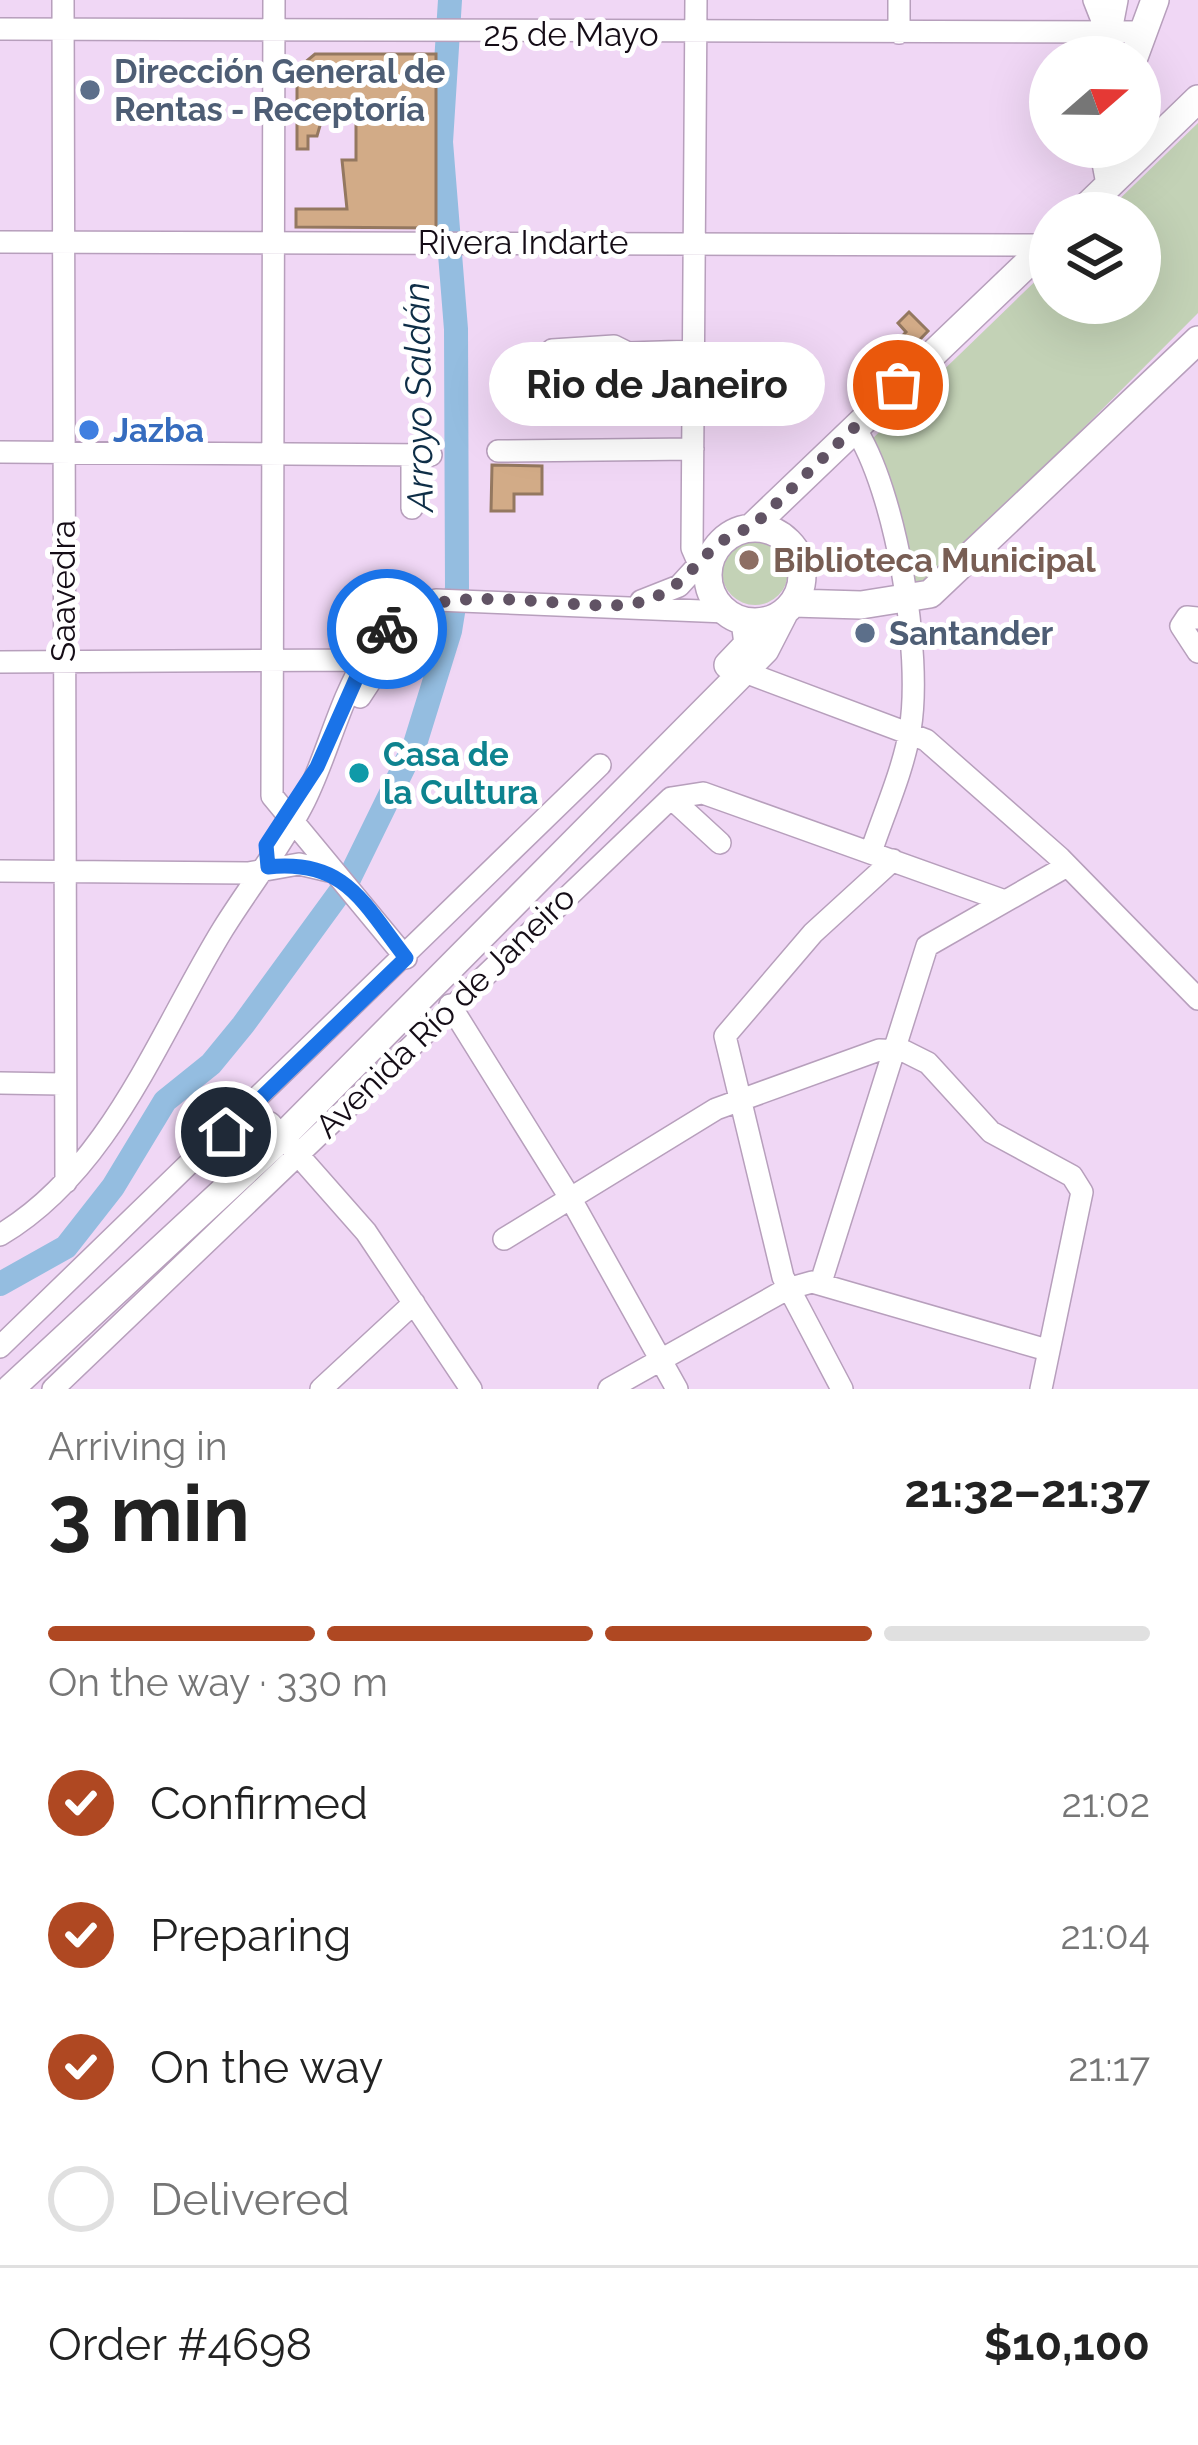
<!DOCTYPE html>
<html lang="en">
<head>
<meta charset="utf-8">
<style>
	:root { --surface:#fff; --page:#f6f6f6; --text:#222; --muted:#767676; --line:#e0e0e0; --accent:#af4822 }
	body { margin:0; font-family:Raleway,sans-serif; background:var(--page); color:var(--text); height:100vh; display:flex; flex-direction:column; font-size:45px; white-space:nowrap }
	* { box-sizing:border-box; margin:0 }
	p { font-size:39px; color:var(--muted) }
	.icon { flex:none; width:66px; height:66px; fill:none; stroke:currentColor; stroke-width:2; stroke-linecap:round; stroke-linejoin:round }
	.map { position:relative; height:1389px; overflow:hidden }
	.drawer { display:flex; flex-direction:column; background:var(--surface); flex:1 }
	.drawer>* { flex:none }
	.needle { width:78px; rotate:70deg }
	.controls { position:absolute; left:1029px; top:36px; display:grid; gap:24px }
	.controls a { display:grid; place-items:center; width:132px; height:132px; border-radius:50%; background:var(--surface); box-shadow:0 12px 48px #0002; font-size:60px }
	.pin { position:absolute; display:grid; place-items:center; width:102px; height:102px; color:#fff; margin:-51px; border:6px solid #fff; border-radius:50%; box-shadow:0 3px 12px #0007 }
	.courier { position:absolute; display:grid; place-items:center; width:120px; height:120px; margin:-60px; border:9px solid #1a73e8; border-radius:50%; background:#fff; color:#222; box-shadow:0 3px 15px #0007 }
	.bubble { position:absolute; height:84px; border-radius:42px; background:var(--surface); box-shadow:0 12px 48px #0002; font-size:39px; font-weight:700; line-height:84px; text-align:center }
	.overview em { font-style:normal; font-weight:700 }
	.overview div { display:flex; flex-direction:column-reverse }
	.overview { display:flex; align-items:center; justify-content:space-between; height:204px; padding:0 48px }
	h1 { font-size:78px; font-weight:700; line-height:90px }
	.bar { display:grid; grid-template-columns:repeat(4,1fr); gap:18px 12px; align-content:center; height:144px; padding:0 48px }
	.bar i { height:15px; border-radius:9px; background:var(--line) }
	.bar .current { background:var(--accent) }
	.bar p { grid-column:span 4 }
	.line { display:flex; align-items:center; gap:30px; padding:0 48px; border-top:3px solid var(--line) }
	.line div { flex:1 }
	ol { padding:0 48px; list-style:none }
	li { display:flex; align-items:center; gap:36px; height:132px }
	li p { margin-inline-start:auto }
	li .icon { padding:12px; border-radius:50%; background:var(--accent); color:#fff; stroke-width:4 }
	li:last-child { color:var(--muted) }
	li i { width:66px; height:66px; border:6px solid var(--line); border-radius:50% }
	.map>svg:first-child { display:block }
	.green { fill:#c3d2b6 }
	.lines { fill:none; stroke-linecap:round; stroke-linejoin:round }
	.river { stroke:#94bde0; stroke-width:24 }
	.building { fill:#d2ab87; stroke:#947860; stroke-width:3 }
	.minor-casing { stroke:#b79fbc; stroke-width:24 }
	.major-casing { stroke:#b79fbc; stroke-width:30 }
	.minor { stroke:#fff; stroke-width:21 }
	.major { stroke:#fff; stroke-width:27 }
	.done { stroke:#615364; stroke-width:12; stroke-dasharray:0 21.6 }
	.route { stroke:#1a73e8; stroke-width:15 }
	.service-dot { fill:#5c6f8a; stroke:#fff; stroke-width:4.5 }
	.shop-dot { fill:#3f7fe0; stroke:#fff; stroke-width:4.5 }
	.education-dot { fill:#8d6e63; stroke:#fff; stroke-width:4.5 }
	.culture-dot { fill:#0f9aa8; stroke:#fff; stroke-width:4.5 }
	.labels { text-anchor:middle; dominant-baseline:central; stroke-width:10; stroke-linejoin:round; paint-order:stroke }
	.street-label { font-size:33px; fill:#140c16; stroke:#fff }
	.service-label { font-size:33px; font-weight:bold; fill:#4e5e75; stroke:#fff; text-anchor:start }
	.shop-label { font-size:33px; font-weight:bold; fill:#366cbe; stroke:#fff; text-anchor:start }
	.education-label { font-size:33px; font-weight:bold; fill:#785e54; stroke:#fff; text-anchor:start }
	.culture-label { font-size:33px; font-weight:bold; fill:#0d838f; stroke:#fff; text-anchor:start }
	.water-label { font-size:36px; font-style:italic; fill:#0e2e47; stroke:#fff }
</style>
</head>
<body>
<div class="map">
<svg width="1198" height="1389" viewBox="0 0 1198 1389">
	<rect width="100%" height="100%" fill="#f0d7f5"/>
	<path class="green" d="M1198 123V313L964 548 930 578 912 585 869 442 1050 267V303H1140V213H1105Z
		M722 572a33 33 0 1 1 66 0a33 33 0 1 1-66 0Z"/>
	<g class="lines">
		<path class="river" d="M0 1284 66 1247 113 1187 165 1101 211 1064 243 1025 348 881 415 744 450 631 457 588 456 329 441 142 450 0"/>
	</g>
	<path class="building" d="M315 54H436V228L296 227V209H347L342 160H356V115H323L317 136H308V149H297V69Z
		M909 312 928 331 902 358 891 348 906 332 898 323Z
		M492 465 542 466V494H514V511H491Z"/>
	<g class="lines">
		<g class="minor-casing">
			<path id="minor" d="M63 0 66 1182
				M274 0 272 796 406 958
				M696 0 692 548 709 587
				M1094 0 1107 33
				M0 29 1143 32
				M899 33V0
				M0 242 1046 245
				M552 350 614 346 628 353 694 351
				M854 427C896 489 923 655 910 730 903 771 884 813 871 852
				M498 451 693 449
				M0 452 431 455
				M412 454V508
				M641 601 679 586 712 550
				M1198 618 1187 617 1181 626 1198 652
				M0 662 364 660
				M742 671 926 740 1060 858 1198 999
				M360 697 402 633
				M671 798 720 843
				M0 871 248 873 299 864 329 871
				M450 1005 572 1201 677 1389
				M0 1083 62 1084
				M270 1123 366 1232 471 1389
				M0 1235C110 1170 159 1033 223 929 249 887 279 850 302 806 340 734 348 631 436 600L726 612
				M504 1239 716 1109 879 1050 904 1051 928 1063 991 1132 1072 1176 1082 1192 1041 1389
				M821 1282 927 946 1067 866
				M0 1347 600 765
				M53 1389 671 798 703 793 1002 900
				M321 1389 414 1303
				M609 1389 787 1289 812 1282 1047 1350
				M842 1389 783 1277 725 1036 813 933 893 860"/>
		</g>
		<g class="major-casing">
			<path id="major" d="M1103 57 1114 0
				M1134 57 1155 0
				M1103 147 1110 184
				M1080 213 1198 99
				M708 575a47 47 0 1 1 94 0a47 47 0 1 1-94 0Z
				M751 528 1050 242
				M793 603 861 605 930 594 1198 340
				M728 665 748 644 745 621
				M10 1389 282 1137 765 650 784 613"/>
		</g>
		<use href="#minor" class="minor"/>
		<use href="#major" class="major"/>
	</g>
	<g class="lines">
		<path class="done" d="M387 629C434 577 554 609 620 605 692 601 697 540 751 528L898 385"/>
		<path class="route" d="M226 1132 406 958C363 903 346 859 268 867L266 845 317 767 364 661 387 629"/>
	</g>
	<g class="service-dot">
		<circle cx="90" cy="90" r="12"/>
		<circle cx="865" cy="633" r="12"/>
	</g>
	<circle class="shop-dot" cx="89" cy="430" r="12"/>
	<circle class="education-dot" cx="749" cy="560" r="12"/>
	<circle class="culture-dot" cx="359" cy="773" r="12"/>
	<g class="labels">
		<g class="street-label">
			<text x="571" y="34">25 de Mayo</text>
			<text x="523" y="242">Rivera Indarte</text>
			<text transform="translate(63 591) rotate(-90)">Saavedra</text>
			<text transform="translate(445 1012) rotate(-44)">Avenida Río de Janeiro</text>
		</g>
		<g class="service-label">
			<text x="114" y="71">Dirección General de<tspan x="114" dy="38">Rentas - Receptoría</tspan></text>
			<text x="889" y="633">Santander</text>
		</g>
		<g class="shop-label">
			<text x="113" y="430">Jazba</text>
		</g>
		<g class="education-label">
			<text x="773" y="560">Biblioteca Municipal</text>
		</g>
		<g class="culture-label">
			<text x="383" y="754">Casa de<tspan x="383" dy="38">la Cultura</tspan></text>
		</g>
		<g class="water-label">
			<text transform="translate(418 397) rotate(-91)">Arroyo Saldán</text>
		</g>
	</g>
</svg>
<div class="controls">
<a><svg class="needle" viewBox="-14 -14 28 28"><path d="M0-13l5 13h-10z" fill="#e53935"/><path d="M0 13l5-13h-10z" fill="#767676"/></svg></a>
<a><svg class="icon" aria-label="layers" viewBox="0 0 24 24"><path d="M12 4l9 5-9 5-9-5zM3 14l9 5 9-5"/></svg></a>
</div>
<div class="pin" style="left:898px;top:385px;background:#ea580c"><svg class="icon" aria-label="bag" viewBox="0 0 24 24"><path d="M5 8h14l-1 12H6zM9 8a3 3 0 0 1 6 0"/></svg></div>
<div class="pin" style="left:226px;top:1132px;background:#1f2937"><svg class="icon" aria-label="home" viewBox="0 0 24 24"><path d="M3 11l9-7 9 7M6 9v11h12V9"/></svg></div>
<div class="courier" style="left:387px;top:629px"><svg class="icon" aria-label="bike" viewBox="0 0 24 24"><circle cx="6" cy="16" r="4"/><circle cx="18" cy="16" r="4"/><path d="M6 16l4-8h5l3 8M10 8l3 8H6M13 5h3"/></svg></div>
<div class="bubble" style="left:489px;top:342px;width:336px">Rio de Janeiro</div>
</div>
<section class="drawer">
<div class="overview"><div><h1>3 min</h1><p>Arriving in</p></div><em>21:32–21:37</em></div>
<div class="bar"><i class="current"></i><i class="current"></i><i class="current"></i><i></i><p>On the way · 330 m</p></div>
<ol>
<li><svg class="icon" aria-label="check" viewBox="0 0 24 24"><path d="M5 12l5 5 9-10"/></svg>Confirmed<p>21:02</p></li>
<li><svg class="icon" aria-label="check" viewBox="0 0 24 24"><path d="M5 12l5 5 9-10"/></svg>Preparing<p>21:04</p></li>
<li><svg class="icon" aria-label="check" viewBox="0 0 24 24"><path d="M5 12l5 5 9-10"/></svg>On the way<p>21:17</p></li>
<li><i></i>Delivered</li>
</ol>
<div class="line" style="height:156px"><div>Order #4698</div><b>$10,100</b></div>
</section>
</body>
</html>
